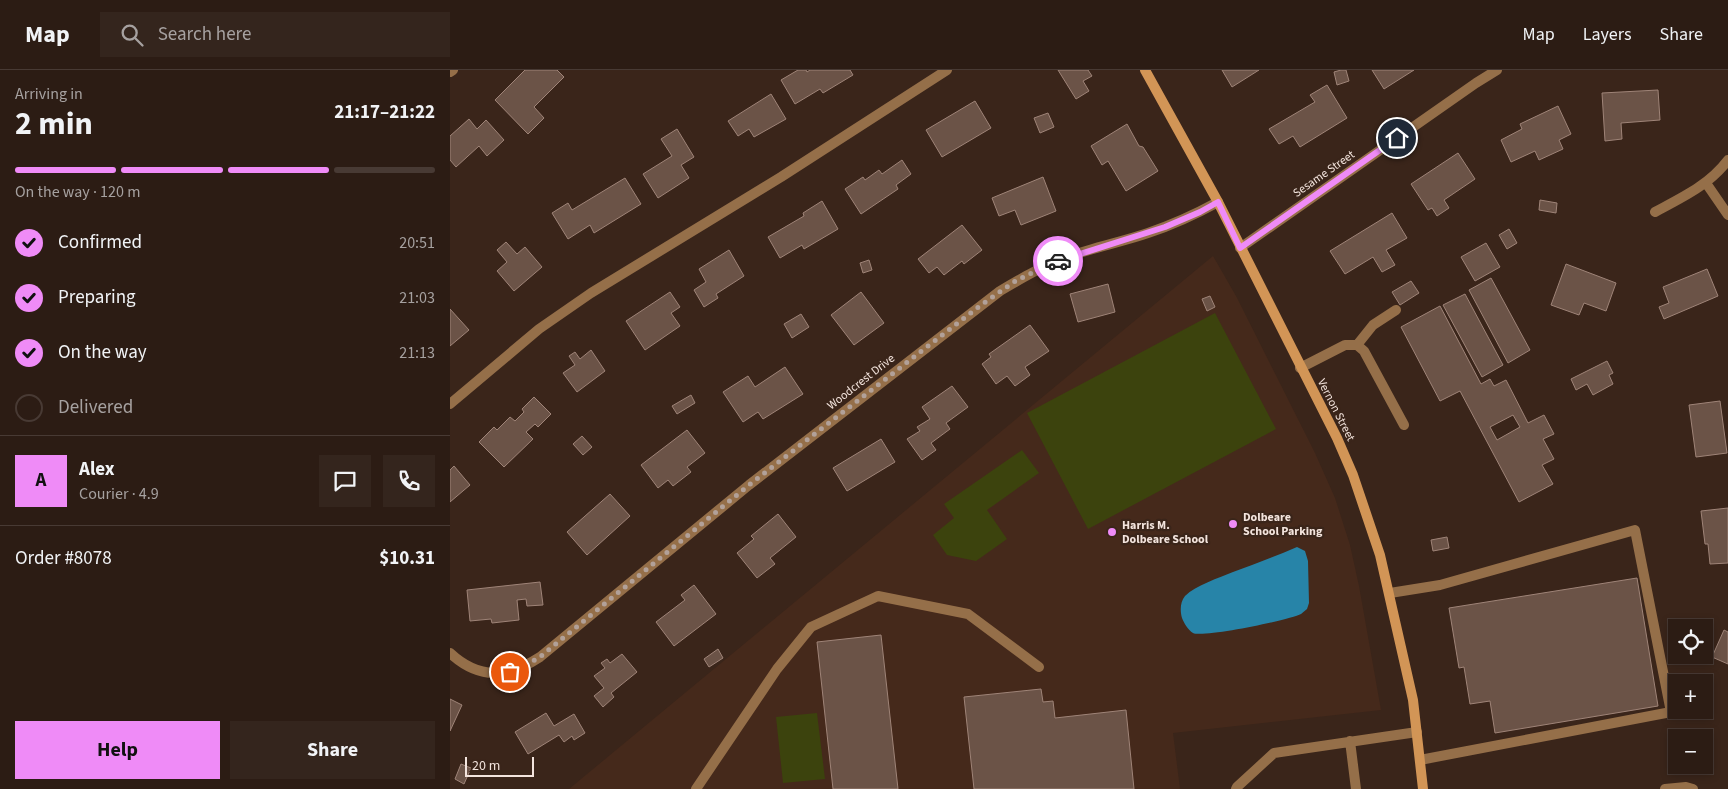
<!DOCTYPE html>
<html lang="en">
<head>
<meta charset="utf-8">
<style>
	:root { --surface:#2c1c14; --page:#34251d; --text:#f1f3f6; --muted:#a6a1a0; --line:#483a34; --accent:#ef8bf7 }
	body { margin:0; font-family:"Source Sans 3",sans-serif; background:var(--page); color:var(--text); height:100vh; display:flex; flex-direction:column; font-size:19px; white-space:nowrap }
	* { box-sizing:border-box; margin:0 }
	p { font-size:16px; color:var(--muted) }
	.icon { flex:none; width:28px; height:28px; fill:none; stroke:currentColor; stroke-width:2; stroke-linecap:round; stroke-linejoin:round }
	.map { position:relative; flex:1; overflow:hidden }
	.side { display:flex; flex-direction:column; background:var(--surface); width:450px }
	.side>* { flex:none }
	.fabs { position:absolute; left:1218px; top:549px; display:grid; gap:10px }
	.fabs a { display:grid; place-items:center; width:45px; height:45px; border-radius:0px; background:var(--surface); box-shadow:0 2px 8px #0003,0 0 0 1px var(--line); font-size:25px }
	.scale { position:absolute; left:15px; bottom:12px; width:69px; box-sizing:border-box; padding-left:5px; border:2px solid #f3e4dd; border-top:0; font-size:14px; line-height:18px; white-space:nowrap; color:#f3e4dd; -webkit-text-stroke:4px #3a251a; paint-order:stroke }
	.pin { position:absolute; display:grid; place-items:center; width:42px; height:42px; color:#fff; margin:-21px; border:2px solid #fff; border-radius:50%; box-shadow:0 1px 5px #0007 }
	.courier { position:absolute; display:grid; place-items:center; width:50px; height:50px; margin:-25px; border:4px solid #ef8bf7; border-radius:50%; background:#fff; color:#222; box-shadow:0 1px 6px #0007 }
	.head em { font-style:normal; font-weight:700 }
	.head div { display:flex; flex-direction:column-reverse }
	.head { display:flex; align-items:center; justify-content:space-between; height:85px; padding:0 15px }
	h1 { font-size:32px; font-weight:700; line-height:38px }
	.bar { display:grid; grid-template-columns:repeat(4,1fr); gap:8px 5px; align-content:center; height:60px; padding:0 15px }
	.bar i { height:6px; border-radius:4px; background:var(--line) }
	.bar .selected { background:var(--accent) }
	.bar p { grid-column:span 4 }
	.line { display:flex; align-items:center; gap:12px; padding:0 15px; border-top:1px solid var(--line) }
	.line div { flex:1 }
	.round { display:grid; place-items:center; flex:none; width:52px; height:52px; border-radius:0px; background:var(--page) }
	ol { padding:0 15px; list-style:none }
	li { display:flex; align-items:center; gap:15px; height:55px }
	li p { margin-inline-start:auto }
	li .icon { padding:5px; border-radius:50%; background:var(--accent); color:#111; stroke-width:4 }
	li:last-child { color:var(--muted) }
	li i { width:28px; height:28px; border:2px solid var(--line); border-radius:50% }
	.button { display:flex; gap:10px; margin-top:auto; padding:10px 15px }
	.button a { flex:1; height:58px; border-radius:0px; background:var(--accent); color:#111; font-size:20px; font-weight:700; line-height:58px; text-align:center }
	.button a+a { background:var(--page); color:var(--text) }
	header { display:flex; align-items:center; gap:30px; box-sizing:border-box; height:70px; padding:0 25px; background:var(--surface); border-bottom:1px solid var(--line) }
	header strong { font-size:24px }
	nav { display:flex; gap:28px; margin-inline-start:auto; font-size:18px }
	.search { width:350px; height:45px; background:var(--page); display:flex; align-items:center; gap:12px; box-sizing:border-box; padding:0 18px; border-radius:0px; color:var(--muted); font-size:19px }
	main { display:flex; flex:1; min-height:0 }
	.map>svg:first-child { display:block }
	.built { fill:#45291b }
	.green { fill:#3c430d }
	.water { fill:#2784a8 }
	.building { fill:#6b5347; stroke:#9f8478; fill-rule:evenodd }
	.lines { fill:none; stroke-linecap:round; stroke-linejoin:round }
	.lane { stroke:#956f49; stroke-width:10 }
	.street { stroke:#956f49; stroke-width:10 }
	.secondary { stroke:#d29556; stroke-width:10 }
	.done { stroke:#b2a199; stroke-width:5; stroke-dasharray:0 9 }
	.route { stroke:#ef8bf7; stroke-width:6 }
	.poi-dot { fill:#ef8bf7; stroke:#3a251a; stroke-width:2 }
	.labels { text-anchor:middle; dominant-baseline:central; stroke-width:4.5; stroke-linejoin:round; paint-order:stroke }
	.street-label { font-size:12px; fill:#f3e4dd; stroke:#3a251a }
	.poi-label { font-size:12px; font-weight:bold; fill:#f3e4dd; stroke:#3a251a; text-anchor:start }
</style>
</head>
<body>
<header>
<strong>Map</strong>
<div class="search"><svg class="icon" aria-label="search" viewBox="0 0 24 24"><circle cx="10" cy="10" r="6"/><path d="M15 15l6 6"/></svg>Search here</div>
<nav><a>Map</a><a>Layers</a><a>Share</a></nav>
</header>
<main>
<section class="side">
<div class="head"><div><h1>2 min</h1><p>Arriving in</p></div><em>21:17–21:22</em></div>
<div class="bar"><i class="selected"></i><i class="selected"></i><i class="selected"></i><i></i><p>On the way · 120 m</p></div>
<ol>
<li><svg class="icon" aria-label="check" viewBox="0 0 24 24"><path d="M5 12l5 5 9-10"/></svg>Confirmed<p>20:51</p></li>
<li><svg class="icon" aria-label="check" viewBox="0 0 24 24"><path d="M5 12l5 5 9-10"/></svg>Preparing<p>21:03</p></li>
<li><svg class="icon" aria-label="check" viewBox="0 0 24 24"><path d="M5 12l5 5 9-10"/></svg>On the way<p>21:13</p></li>
<li><i></i>Delivered</li>
</ol>
<div class="line" style="height:90px"><b class="round" style="background:var(--accent);color:#111">A</b><div><b>Alex</b><p>Courier · 4.9</p></div><a class="round"><svg class="icon" aria-label="chat" viewBox="0 0 24 24"><path d="M4 5h16v11H9l-5 4z"/></svg></a><a class="round"><svg class="icon" aria-label="phone" viewBox="0 0 24 24"><path d="M5 4h4l2 5-3 2q2 4 5 5l2-3 5 2v4C11 20 4 13 5 4z"/></svg></a></div>
<div class="line" style="height:65px"><div>Order #8078</div><b>$10.31</b></div>
<div class="button"><a>Help</a><a>Share</a></div>
</section>
<div class="map">
<svg width="1278" height="719" viewBox="0 0 1278 719">
	<rect width="100%" height="100%" fill="#3a251a"/>
	<path class="built" d="M763 186 786 226 865 383 885 428 900 475 909 516 931 640 723 663 730 719H119Z"/>
	<path class="green" d="M765 243 826 359 638 459 577 343Z
		M572 380 589 403 537 440 557 469 526 491 497 485 483 465 504 448 494 434Z
		M367 643 375 709 333 713 326 647Z"/>
	<path class="water" d="M847 477 855 481 858 491 859 533 857 539 851 544C840 550 753 568 743 563 738 560 734 553 732 548 730 541 730 532 735 526 746 515 769 508 783 502 805 494 826 486 847 477Z"/>
	<path class="building" d="M75 0H107L114 7 84 37 94 48 78 64 45 30Z
		M348 0H356L357 2 360 0H400L403 5 373 23 370 19 345 34 331 10Z
		M608 0H638L642 6 633 11 639 21 626 29Z
		M772 0H809L782 17Z
		M891 0H896L899 11 887 15 884 2Z
		M922 0H964L934 19Z
		M877 15 897 48 850 77 843 66 829 74 819 59 865 32 860 25Z
		M1208 20 1210 50 1171 53 1172 69 1155 71 1152 23Z
		M321 24 336 49 304 67 299 59 288 66 278 51Z
		M525 31 541 58 492 87 476 60Z
		M1108 36 1121 64 1109 70 1113 79 1089 90 1085 81 1061 92 1051 70 1072 59 1070 54Z
		M598 43 604 57 590 63 584 48Z
		M19 49 27 59 36 50 54 70 37 86 29 76 6 97 0 90V66Z
		M677 54 689 76 693 77 708 101 676 121 658 91 652 95 641 76Z
		M227 59 244 87 231 95 239 108 208 128 193 104 222 86 211 69Z
		M1008 83 1025 109 994 130 999 138 987 146 982 138 978 140 961 114Z
		M452 90 461 104 446 115 448 119 411 144 395 119 413 107 415 110 429 100 432 104Z
		M593 107 606 141 571 155 565 140 549 146 542 128Z
		M175 108 191 134 144 163 140 155 118 169 102 143 118 133 122 140Z
		M1090 130 1107 133 1106 143 1089 140Z
		M372 131 388 159 354 179 352 175 330 188 318 167 354 146 353 143Z
		M942 143 957 168 936 180 945 195 932 202 923 187 895 204 880 181Z
		M512 155 532 180 514 194 512 191 494 205 487 197 479 203 468 189Z
		M1059 159 1067 173 1057 179 1049 165Z
		M56 172 67 184 75 177 92 197 64 221 47 201 57 192 47 180Z
		M1036 173 1050 197 1025 211 1011 187Z
		M279 180 294 206 266 224 268 228 254 237 244 220 256 212 249 199Z
		M419 190 422 200 413 203 410 193Z
		M1116 194 1166 213 1156 241 1134 233 1129 245 1101 235Z
		M1257 199 1268 226 1214 249 1209 237 1219 233 1213 217Z
		M1041 208 1080 280 1058 293 1019 220Z
		M961 211 969 223 950 235 942 222Z
		M658 214 665 242 628 252 620 224Z
		M220 222 230 237 221 243 230 256 195 280 176 251Z
		M411 222 434 253 404 275 381 245Z
		M1015 224 1053 295 1032 307 993 235Z
		M760 226 765 237 757 241 752 229Z
		M990 236 1031 314 1040 309 1044 316 1056 310 1078 353 1094 345 1104 364 1093 369 1104 389 1092 395 1103 414 1069 432 1010 321 990 331 951 257ZM1063 345 1070 357 1047 370 1040 357Z
		M0 239 19 260 0 276Z
		M351 244 359 257 342 268 334 254Z
		M580 255 599 281 575 297 580 305 565 316 557 306 546 314 532 294 541 287 539 284Z
		M141 280 155 301 127 322 113 303 125 295 119 286 125 282 130 289Z
		M1157 291 1163 303 1159 305 1163 314 1143 325 1137 314 1126 320 1121 309Z
		M335 297 353 324 313 349 308 342 293 352 273 322 298 306 305 317Z
		M502 316 518 337 496 353 500 359 481 373 486 380 472 390 457 369 470 361 467 357 480 349 472 337Z
		M241 325 245 333 227 344 222 336Z
		M84 327 101 344 88 357 85 354 76 362 83 369 54 397 29 372 44 357 47 360 60 347 65 351 74 342 72 339Z
		M1270 331 1277 383 1246 387 1239 335Z
		M237 360 255 383 237 397 241 402 223 416 218 410 208 418 191 395Z
		M132 366 142 377 133 385 123 374Z
		M431 369 445 392 397 421 383 398Z
		M4 396 20 415 0 432V400Z
		M160 424 180 446 137 485 117 462Z
		M1278 438V493L1260 494 1258 474H1255L1251 441Z
		M328 444 346 467 320 488 325 494 307 508 287 483 304 469 301 466Z
		M997 467 999 478 983 481 981 470Z
		M1187 508 1208 636 1045 663 1040 631 1020 634 1014 597 1009 598 999 538Z
		M90 512 93 535 77 536 76 529 67 530 69 550 42 553 41 549 20 551 17 520Z
		M244 515 266 544 224 576 206 552 235 530 231 525Z
		M1274 560 1278 562V594L1262 587Z
		M431 565 448 719H383L367 572Z
		M268 579 273 588 259 597 254 589Z
		M172 584 187 602 161 623 164 627 153 637 144 626 154 618 144 606 155 598 151 593 157 589 160 593Z
		M591 619 593 632 603 631 605 648 676 640 684 719H524L514 627Z
		M0 629 12 635 0 661Z
		M96 643 104 656 124 644 135 663 124 670 122 666 114 672 109 665 78 684 65 662Z
		M11 694 21 698 14 714 5 709Z"/>
	<g class="lines">
		<path class="lane" d="M907 275 923 255 946 240
			M850 298 895 275H907L914 281 954 355
			M940 523 990 515 1185 460 1221 642 970 690
			M900 671 906 719
			M246 719 327 599 361 557 428 526 518 544 589 597
			M786 719 787 717 824 683 967 662
			M1215 719 1236 717 1243 719"/>
		<path class="street" d="M0 2 3 0
			M1256 113 1278 145
			M1205 142C1233 127 1259 115 1278 90
			M790 178 1026 13 1047 0
			M0 334 89 259 141 223 331 107 497 0
			M0 583C29 610 58 608 90 587L299 415 550 221C572 208 594 195 618 187 644 177 672 172 698 163 722 155 746 144 768 132"/>
		<path class="secondary" d="M695 0 768 132 887 368 903 405 930 485 963 630 973 719"/>
	</g>
	<g class="lines">
		<path class="done" d="M60 602 69 599 90 587 299 415 531 235 567 210 608 191"/>
		<path class="route" d="M608 191 715 157 750 142 768 132 790 178 947 68"/>
	</g>
	<g class="poi-dot">
		<circle cx="783" cy="454" r="5"/>
		<circle cx="662" cy="462" r="5"/>
	</g>
	<g class="labels">
		<g class="street-label">
			<text transform="translate(874 104) rotate(-35)">Sesame Street</text>
			<text transform="translate(411 312) rotate(-38)">Woodcrest Drive</text>
			<text transform="translate(886 340) rotate(63)">Vernon Street</text>
		</g>
		<g class="poi-label">
			<text x="793" y="447">Dolbeare<tspan x="793" dy="14">School Parking</tspan></text>
			<text x="672" y="455">Harris M.<tspan x="672" dy="14">Dolbeare School</tspan></text>
		</g>
	</g>
</svg>
<div class="fabs">
<a><svg class="icon" aria-label="locate" viewBox="0 0 24 24"><circle cx="12" cy="12" r="6"/><path d="M12 2v4M12 18v4M2 12h4M18 12h4"/></svg></a>
<a>+</a>
<a>−</a>
</div>
<div class="scale">20 m</div>
<div class="pin" style="left:60px;top:602px;background:#ea580c"><svg class="icon" aria-label="bag" viewBox="0 0 24 24"><path d="M5 8h14l-1 12H6zM9 8a3 3 0 0 1 6 0"/></svg></div>
<div class="pin" style="left:947px;top:68px;background:#1f2937"><svg class="icon" aria-label="home" viewBox="0 0 24 24"><path d="M3 11l9-7 9 7M6 9v11h12V9"/></svg></div>
<div class="courier" style="left:608px;top:191px"><svg class="icon" aria-label="car" viewBox="0 0 24 24"><path d="M5 17H2v-5l4-1 3-4h7l3 4 3 1v5h-3M9 17h6M6 11h13"/><circle cx="7" cy="17" r="2"/><circle cx="17" cy="17" r="2"/></svg></div>
</div>
</main>
</body>
</html>
